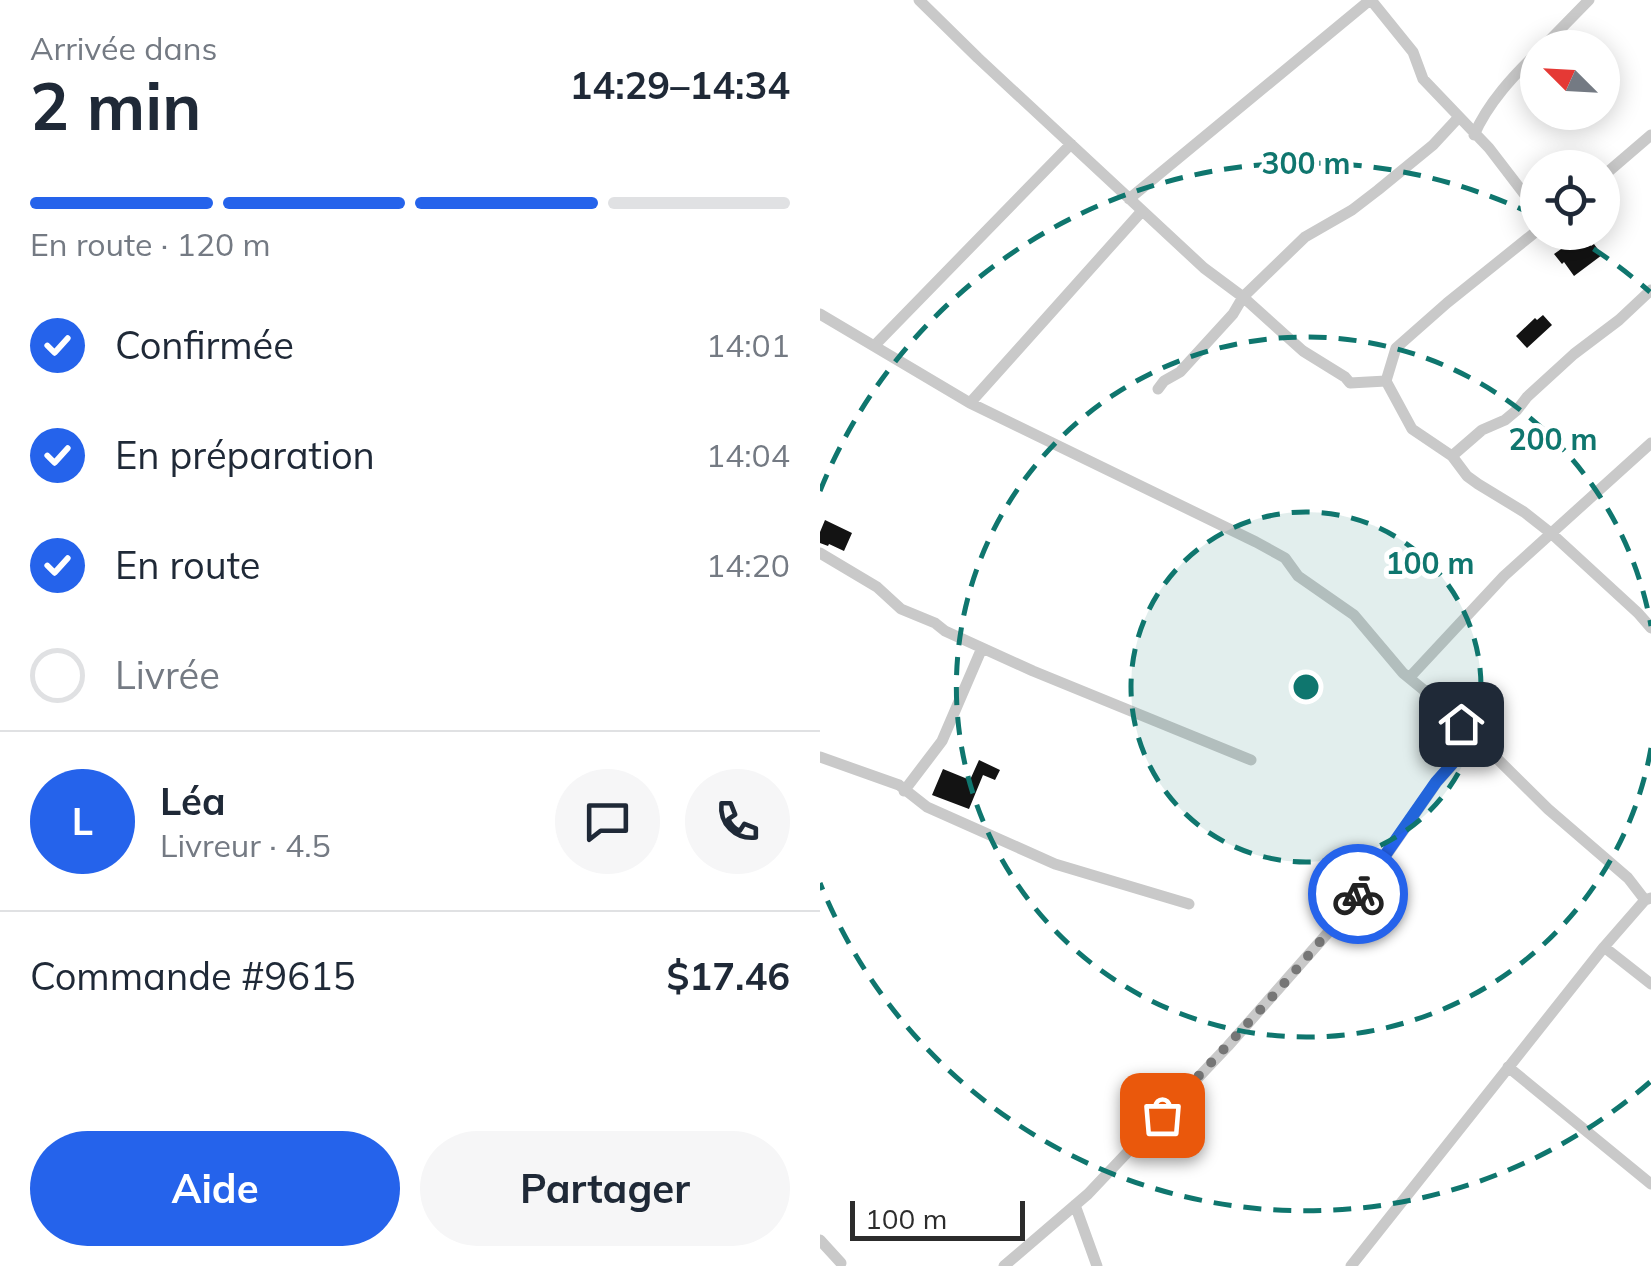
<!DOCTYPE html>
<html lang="fr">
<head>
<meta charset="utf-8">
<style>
	:root { --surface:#fff; --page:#f6f6f7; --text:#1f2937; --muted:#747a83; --line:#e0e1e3; --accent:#2563eb }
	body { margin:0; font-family:Mulish,sans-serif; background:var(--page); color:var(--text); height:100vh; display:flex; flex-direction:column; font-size:38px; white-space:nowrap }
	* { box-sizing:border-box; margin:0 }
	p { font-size:32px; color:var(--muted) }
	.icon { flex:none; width:55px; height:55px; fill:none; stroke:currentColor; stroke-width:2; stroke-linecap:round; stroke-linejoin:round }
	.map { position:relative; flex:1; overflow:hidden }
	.panel { display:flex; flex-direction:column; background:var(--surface); width:820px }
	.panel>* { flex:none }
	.needle { width:65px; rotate:294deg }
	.fabs { position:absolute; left:700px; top:30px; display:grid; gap:20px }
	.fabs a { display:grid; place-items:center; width:100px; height:100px; border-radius:50%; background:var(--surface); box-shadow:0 5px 25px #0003; font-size:50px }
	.scale { position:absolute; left:30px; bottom:25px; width:175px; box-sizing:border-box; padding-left:10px; border:5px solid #2c2c2c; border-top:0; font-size:28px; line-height:35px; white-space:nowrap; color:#2c2c2c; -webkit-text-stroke:8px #fff; paint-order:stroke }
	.pin { position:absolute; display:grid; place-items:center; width:85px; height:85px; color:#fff; margin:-42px; border-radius:20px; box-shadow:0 5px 15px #0006 }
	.courier { position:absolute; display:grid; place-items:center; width:100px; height:100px; margin:-50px; border:8px solid #2563eb; border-radius:50%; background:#fff; color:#222; box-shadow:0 2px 12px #0007 }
	.summary em { font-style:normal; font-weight:700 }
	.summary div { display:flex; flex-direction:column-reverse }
	.summary { display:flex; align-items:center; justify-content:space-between; height:170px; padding:0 30px }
	h1 { font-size:65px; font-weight:700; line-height:75px }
	.bar { display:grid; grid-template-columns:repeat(4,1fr); gap:15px 10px; align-content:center; height:120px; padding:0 30px }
	.bar i { height:12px; border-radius:8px; background:var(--line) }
	.bar .current { background:var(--accent) }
	.bar p { grid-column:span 4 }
	.line { display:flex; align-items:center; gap:25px; padding:0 30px; border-top:2px solid var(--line) }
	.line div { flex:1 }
	.round { display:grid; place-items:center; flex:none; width:105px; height:105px; border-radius:52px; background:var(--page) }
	ol { padding:0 30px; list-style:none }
	li { display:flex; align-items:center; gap:30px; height:110px }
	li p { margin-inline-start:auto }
	li .icon { padding:10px; border-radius:50%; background:var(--accent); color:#fff; stroke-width:4 }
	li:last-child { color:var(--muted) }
	li i { width:55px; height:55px; border:5px solid var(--line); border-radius:50% }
	.cta { display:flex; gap:20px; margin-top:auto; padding:20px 30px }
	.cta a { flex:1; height:115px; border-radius:60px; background:var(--accent); color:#fff; font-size:40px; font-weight:700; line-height:115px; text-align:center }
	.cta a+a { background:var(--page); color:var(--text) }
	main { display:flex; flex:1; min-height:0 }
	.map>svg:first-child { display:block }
	.building { fill:#131313 }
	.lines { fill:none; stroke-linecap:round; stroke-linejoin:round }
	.minor { stroke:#c9c9c9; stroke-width:11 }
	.done { stroke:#767676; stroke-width:10; stroke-dasharray:0 18 }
	.route { stroke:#2563eb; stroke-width:12 }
	.ring { fill:none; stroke:#0f766e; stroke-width:5; stroke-dasharray:18 12 }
	.centre { fill:#0f766e; stroke:#fff; stroke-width:5 }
	.ring-label { font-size:30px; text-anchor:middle; font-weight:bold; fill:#0f766e; stroke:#fff; stroke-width:10; stroke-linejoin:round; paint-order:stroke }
</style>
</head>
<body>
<main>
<section class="panel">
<div class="summary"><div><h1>2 min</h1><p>Arrivée dans</p></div><em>14:29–14:34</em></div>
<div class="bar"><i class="current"></i><i class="current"></i><i class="current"></i><i></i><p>En route · 120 m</p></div>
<ol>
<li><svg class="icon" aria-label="check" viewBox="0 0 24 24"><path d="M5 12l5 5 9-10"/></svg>Confirmée<p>14:01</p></li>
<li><svg class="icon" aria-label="check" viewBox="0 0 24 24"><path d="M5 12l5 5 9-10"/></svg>En préparation<p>14:04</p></li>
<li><svg class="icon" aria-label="check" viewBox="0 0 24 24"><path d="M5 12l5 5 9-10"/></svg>En route<p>14:20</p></li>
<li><i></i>Livrée</li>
</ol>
<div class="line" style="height:180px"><b class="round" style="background:var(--accent);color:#fff">L</b><div><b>Léa</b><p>Livreur · 4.5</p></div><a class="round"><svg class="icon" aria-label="chat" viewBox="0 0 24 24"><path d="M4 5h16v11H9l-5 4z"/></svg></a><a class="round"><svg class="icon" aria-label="phone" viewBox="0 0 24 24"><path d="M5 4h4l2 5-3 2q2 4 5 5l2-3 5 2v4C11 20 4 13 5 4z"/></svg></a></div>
<div class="line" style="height:130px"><div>Commande #9615</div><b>$17.46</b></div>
<div class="cta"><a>Aide</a><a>Partager</a></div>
</section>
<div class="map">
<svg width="831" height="1266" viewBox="0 0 831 1266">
	<rect width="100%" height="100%" fill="#fff"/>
	<path class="building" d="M751 235 756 242 760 240 764 245 768 242 771 246 774 244 782 255 754 276 744 262 742 264 734 254 744 247 741 243Z
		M723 315 732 325 707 348 696 336 715 318 717 320Z
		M5 520 32 533 24 551 9 544 8 546 0 543V532Z
		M159 760 180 770 175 780 163 775 149 809 112 795 123 769 150 780Z"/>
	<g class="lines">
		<path class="minor" d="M99 0 158 58 384 268 423 297 483 351 525 377 530 383 566 381 592 429 632 456 647 476 658 484 704 512 732 534 818 613 831 628
			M551 0 593 52 603 79 669 148 718 212
			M722 48 769 0
			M654 135C668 103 693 76 718 52
			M782 177 831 135
			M309 199 550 0
			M0 314 150 403 436 542 465 558 478 576 534 615 583 673 627 709 728 809 808 878 825 900
			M54 346 251 144
			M566 381 576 348 627 303 718 230
			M338 389 344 381 360 372 413 314 423 297 485 237 532 210 558 190 613 145 638 118
			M150 403 322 211
			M632 456 662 430 685 420 697 410 707 397 754 354 799 320 831 290
			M0 553 57 587 81 609 115 623 125 631 213 671 431 760
			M589 678 684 576 831 443
			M0 757 79 785 107 807 235 864 369 904
			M84 791 122 741 162 648
			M784 947 831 984
			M688 1067 831 1184
			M255 1205 277 1266
			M0 1240 21 1263
			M184 1266 268 1194 408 1046 513 927 556 870 617 782 655 739
			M531 1266 784 947 825 900 831 898"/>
	</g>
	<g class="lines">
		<path class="done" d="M342 1115C409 1043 479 972 538 894"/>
		<path class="route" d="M538 894 616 782 655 738 641 724"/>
	</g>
	<circle cx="486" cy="687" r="175" fill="#0f766e" fill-opacity=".12"/>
	<g class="ring">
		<circle cx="486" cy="687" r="175"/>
		<path d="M831 748A350 350 0 1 1 831 626"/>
		<path d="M830 1082A524 524 0 0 1 0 883M0 491A524 524 0 0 1 716 216M748 233A524 524 0 0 1 830 292"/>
	</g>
	<circle cx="486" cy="687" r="15" class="centre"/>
	<g class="ring-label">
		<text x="486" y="174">300 m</text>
		<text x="733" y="450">200 m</text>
		<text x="610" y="574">100 m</text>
	</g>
</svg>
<div class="fabs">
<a><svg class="needle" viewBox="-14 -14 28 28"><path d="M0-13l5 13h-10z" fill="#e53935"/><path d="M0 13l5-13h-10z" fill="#747a83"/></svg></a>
<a><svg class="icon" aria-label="locate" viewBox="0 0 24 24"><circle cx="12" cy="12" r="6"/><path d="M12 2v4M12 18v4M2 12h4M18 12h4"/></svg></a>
</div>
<div class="scale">100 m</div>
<div class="pin" style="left:342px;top:1115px;background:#ea580c"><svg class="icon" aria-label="bag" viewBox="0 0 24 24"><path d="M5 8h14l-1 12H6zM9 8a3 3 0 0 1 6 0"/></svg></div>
<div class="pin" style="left:641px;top:724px;background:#1f2937"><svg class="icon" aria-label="home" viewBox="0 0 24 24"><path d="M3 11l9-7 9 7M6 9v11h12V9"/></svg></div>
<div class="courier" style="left:538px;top:894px"><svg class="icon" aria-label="bike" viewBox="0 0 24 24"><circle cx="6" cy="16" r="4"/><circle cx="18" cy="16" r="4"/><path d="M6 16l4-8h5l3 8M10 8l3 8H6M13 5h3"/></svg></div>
</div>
</main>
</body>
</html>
